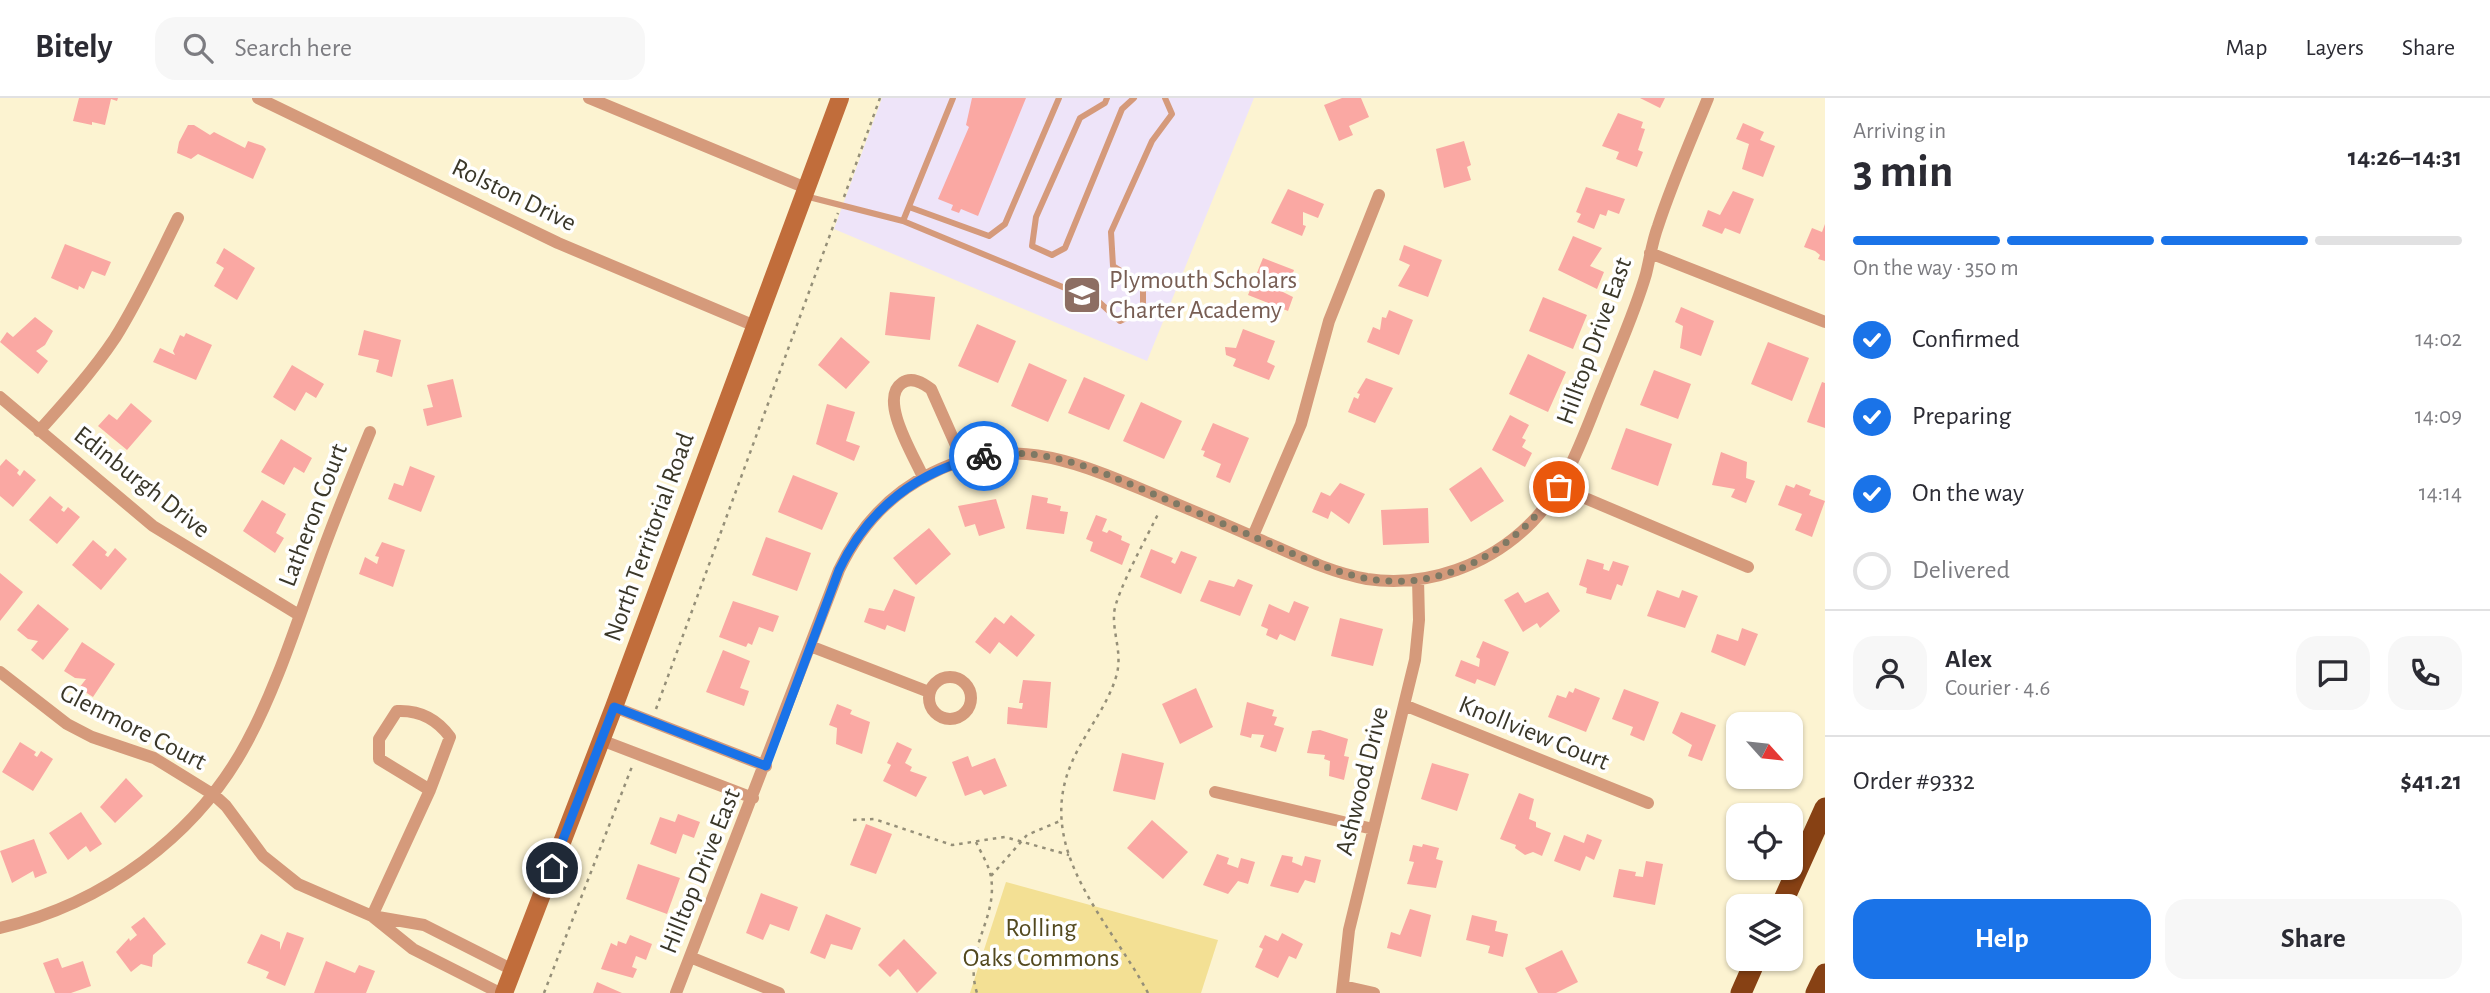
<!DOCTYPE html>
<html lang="en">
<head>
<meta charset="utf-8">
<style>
	:root { --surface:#fff; --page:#f7f7f7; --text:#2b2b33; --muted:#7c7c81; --line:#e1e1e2; --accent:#1a73e8 }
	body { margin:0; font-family:"Alegreya Sans",sans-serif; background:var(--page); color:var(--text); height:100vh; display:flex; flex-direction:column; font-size:26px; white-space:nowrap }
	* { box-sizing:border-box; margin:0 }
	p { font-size:23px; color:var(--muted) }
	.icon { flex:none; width:38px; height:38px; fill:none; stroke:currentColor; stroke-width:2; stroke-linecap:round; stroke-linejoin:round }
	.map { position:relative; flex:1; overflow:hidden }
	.sheet { display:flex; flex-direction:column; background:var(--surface); width:665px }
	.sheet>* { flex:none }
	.needle { width:46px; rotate:117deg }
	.buttons { position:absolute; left:1726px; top:614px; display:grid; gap:14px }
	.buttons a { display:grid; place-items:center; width:77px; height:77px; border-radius:14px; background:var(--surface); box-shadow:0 2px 5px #0004; font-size:35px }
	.pin { position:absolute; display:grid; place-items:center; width:60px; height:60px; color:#fff; margin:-30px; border:4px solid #fff; border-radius:50%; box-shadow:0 2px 7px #0007 }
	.courier { position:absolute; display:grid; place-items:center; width:70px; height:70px; margin:-35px; border:5px solid #1a73e8; border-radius:50%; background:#fff; color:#222; box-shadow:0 2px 9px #0007 }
	.headline em { font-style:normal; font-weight:700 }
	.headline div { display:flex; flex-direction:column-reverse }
	.headline { display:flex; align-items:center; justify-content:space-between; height:119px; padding:0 28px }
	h1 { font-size:46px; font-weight:700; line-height:52px }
	.bar { display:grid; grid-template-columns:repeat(4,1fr); gap:10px 7px; align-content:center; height:84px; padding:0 28px }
	.bar i { height:9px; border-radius:5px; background:var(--line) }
	.bar .current { background:var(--accent) }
	.bar p { grid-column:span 4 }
	.line { display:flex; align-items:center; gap:18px; padding:0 28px; border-top:2px solid var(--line) }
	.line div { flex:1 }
	.round { display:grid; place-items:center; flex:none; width:74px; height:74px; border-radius:21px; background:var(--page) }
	ol { padding:0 28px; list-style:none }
	li { display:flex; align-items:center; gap:21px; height:77px }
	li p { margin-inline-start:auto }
	li .icon { padding:7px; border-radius:50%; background:var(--accent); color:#fff; stroke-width:4 }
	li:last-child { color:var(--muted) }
	li i { width:38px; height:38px; border:4px solid var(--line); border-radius:50% }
	.action { display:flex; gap:14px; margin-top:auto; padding:14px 28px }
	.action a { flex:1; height:80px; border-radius:21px; background:var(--accent); color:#fff; font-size:28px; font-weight:700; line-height:80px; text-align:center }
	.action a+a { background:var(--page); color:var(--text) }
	header { display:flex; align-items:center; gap:42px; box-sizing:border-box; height:98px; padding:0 35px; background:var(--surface); border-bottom:2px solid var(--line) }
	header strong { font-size:33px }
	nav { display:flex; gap:38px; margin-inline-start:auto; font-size:24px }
	.search { width:490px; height:63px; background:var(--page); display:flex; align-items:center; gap:18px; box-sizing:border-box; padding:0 24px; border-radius:21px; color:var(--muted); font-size:26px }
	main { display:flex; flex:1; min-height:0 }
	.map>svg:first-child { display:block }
	.education { fill:#eee4f9 }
	.green { fill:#f3e094 }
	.building { fill:#faa8a3 }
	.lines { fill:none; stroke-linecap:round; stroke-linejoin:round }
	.path { stroke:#958f78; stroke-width:2.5; stroke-dasharray:3.5 5; stroke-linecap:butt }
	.lane { stroke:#d59a7b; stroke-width:6 }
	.street { stroke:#d59a7b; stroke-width:12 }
	.secondary { stroke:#c16d3b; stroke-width:18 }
	.highway { stroke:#874114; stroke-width:21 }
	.done { stroke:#7e7964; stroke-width:7; stroke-dasharray:0 12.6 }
	.route { stroke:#1a73e8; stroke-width:9 }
	.labels { text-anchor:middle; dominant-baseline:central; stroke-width:7; stroke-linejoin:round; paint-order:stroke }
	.street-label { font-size:26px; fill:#3a3729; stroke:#fff }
	.education-label { font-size:26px; fill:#785e54; stroke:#fff; text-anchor:start }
	.park-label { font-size:26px; fill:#53491f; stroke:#fff }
</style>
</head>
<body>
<header>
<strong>Bitely</strong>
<div class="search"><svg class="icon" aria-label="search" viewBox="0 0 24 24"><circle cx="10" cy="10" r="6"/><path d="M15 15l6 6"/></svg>Search here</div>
<nav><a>Map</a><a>Layers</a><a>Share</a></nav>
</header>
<main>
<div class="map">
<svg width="1825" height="895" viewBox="0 0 1825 895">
	<rect width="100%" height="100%" fill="#fcf3d1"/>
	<path class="education" d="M882 0H1254L1147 263 834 131Z"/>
	<path class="green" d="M1006 784 1218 842 1201 895H970Z"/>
	<path class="building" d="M79 0H118L117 3 111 1 105 27 92 24V27L73 23Z
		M972 0H1026L978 118 961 111 959 115 951 112 953 107 938 101 969 29 966 27Z
		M1342 0H1361L1369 19 1349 28 1353 37 1339 43 1324 7Z
		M1640 0H1665L1660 10Z
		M1618 15 1643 24 1641 30 1645 31 1638 52 1643 54 1637 69 1616 61 1619 54 1602 48Z
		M1743 25 1764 34 1760 42 1775 48 1763 79 1742 71 1749 46 1736 41Z
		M188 27H194L210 37 214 34 245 50 248 43 263 48 266 51 253 81 198 56 191 61 177 55 179 44Z
		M1464 43 1471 67 1467 69 1471 82 1444 90 1436 51Z
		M1586 89 1625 101 1619 116 1608 112 1606 118 1600 116 1594 131 1577 124 1581 116 1576 114Z
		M1288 91 1324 106 1318 120 1303 114V127L1306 128 1302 138 1271 125Z
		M1733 93 1754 101 1740 136 1725 130 1722 136 1702 128 1708 112 1720 117Z
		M1825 126V163L1818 161 1820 157 1815 153 1804 149 1812 130 1822 134Z
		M1573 138 1602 150 1590 168 1604 174 1597 191 1558 172Z
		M65 146 111 164 105 178 92 173 84 191 79 188 78 192 51 180Z
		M1404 147 1442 162 1428 199 1398 188 1410 167 1399 162Z
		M224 150 255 170 237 202 214 188 224 170 216 165Z
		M1263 160 1294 172 1287 190 1283 188 1281 193 1293 199 1288 213 1248 197Z
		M890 194 935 199 930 242 885 237Z
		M1543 199 1587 217 1573 251 1529 233Z
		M1681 209 1714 223 1701 258 1680 250 1683 228 1675 224Z
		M1389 212 1413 222 1399 257 1367 244 1373 229 1380 232 1382 219 1386 220Z
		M35 219 53 233 45 247 36 253 48 263 38 276 0 244 7 234 13 239Z
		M977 226 1016 243 998 285 958 268Z
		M1243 231 1275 243 1267 264 1275 268 1269 282 1233 268 1236 261 1226 257 1225 249 1236 250Z
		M364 232 401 242 392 279 376 274 379 262 358 257Z
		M186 235 212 247 196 282 153 264 160 250 175 257 173 253 180 237 184 239Z
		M841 239 870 264 846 291 818 267Z
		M1768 244 1809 260 1792 303 1751 286Z
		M1528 256 1566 274 1548 314 1509 296Z
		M1029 265 1067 282 1048 324 1011 308Z
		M292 267 324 286 316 300 306 294 295 313 273 299Z
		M1654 272 1691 286 1678 321 1640 307Z
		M1084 279 1125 297 1109 332 1068 315Z
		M1366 280 1393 290 1375 325 1348 314 1354 299 1358 301 1360 296 1357 295Z
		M453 281 462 319 427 328 423 311 433 309 427 287Z
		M1822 284 1825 285V330L1807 324Z
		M1141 304 1182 323 1164 361 1123 343Z
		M131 305 152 323 127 352 98 328 109 316 117 322Z
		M827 306 855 314 846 343 860 348 854 363 816 346Z
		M1510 317 1529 327 1522 340 1526 342 1522 349 1532 355 1525 369 1492 352Z
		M1213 325 1249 340 1230 385 1216 379 1221 366 1203 358 1205 353 1201 352Z
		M1626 330 1672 346 1658 388 1611 371Z
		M281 341 312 360 304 375 294 369 284 387 261 374Z
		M1721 354 1747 364 1746 380 1755 383 1746 405 1731 399 1735 391 1712 387Z
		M6 361 19 372 17 375 20 378 24 372 36 382 13 409 0 398V368Z
		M410 368 435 378 421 414 388 401 394 385 403 388Z
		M1481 369 1504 403 1471 424 1449 391Z
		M793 377 838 395 822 432 778 414Z
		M1340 385 1365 396 1349 426 1331 413 1328 421 1312 414 1321 394 1330 398Z
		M1796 386 1811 392 1809 397 1825 403 1812 439 1795 432 1802 416 1778 407 1786 387 1794 390Z
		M1032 397 1048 400 1047 405 1061 408 1060 413 1068 414 1064 436 1026 431Z
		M50 398 63 409 61 412 64 414 68 409 80 419 57 446 29 422Z
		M996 401 1005 430 979 438 975 426 965 429 958 408Z
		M262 402 286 416 276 435 284 440 275 455 243 433Z
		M1428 410 1429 445 1383 447 1381 412Z
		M1096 417 1107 421 1102 433 1107 435 1109 432 1122 438 1121 442 1130 446 1122 467 1090 453 1093 444 1086 441Z
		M929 430 951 456 916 487 893 460Z
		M766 439 811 455 797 493 752 477Z
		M93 442 107 454 105 457 108 459 115 450 127 461 101 492 72 467Z
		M382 444 405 452 393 489 359 476 365 459 377 466 379 459 375 458Z
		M1151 451 1173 460 1171 464 1175 466 1181 453 1197 459 1181 496 1140 479Z
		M1587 461 1604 466 1603 471 1609 473 1613 463 1629 468 1622 488 1617 486 1611 502 1586 495 1587 490 1579 487Z
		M0 475 23 494 0 523Z
		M1238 481 1253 487 1240 518 1200 503 1209 482 1234 489Z
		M894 491 915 499 905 534 887 527 885 532 864 524 869 510 884 513Z
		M1657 492 1679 500 1682 492 1698 498 1685 530 1647 518Z
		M1518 494 1525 505 1548 494 1560 513 1540 530 1537 525 1523 534 1504 502Z
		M733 503 779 518 773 534 759 529 752 547 748 545 746 549 719 539Z
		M1294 503 1309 509 1295 543 1280 536 1277 542 1266 537 1268 531 1261 528 1269 506 1289 515Z
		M38 506 69 531 43 562 31 552 38 543 28 541 17 532Z
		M1011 517 1035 537 1017 559 999 544 990 556 975 544 995 519 1004 526Z
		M1340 520 1383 531 1373 568 1331 558Z
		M1742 530 1758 536 1745 568 1711 554 1717 536 1738 543Z
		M1483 543 1509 554 1495 588 1477 581 1475 586 1455 578 1461 562 1479 569 1480 561 1476 559Z
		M82 544 115 566 93 599 79 590 86 581 75 580 64 573Z
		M723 552 750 563 740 590 749 593 744 608 706 594Z
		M1023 582 1051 584 1047 630 1007 626 1008 609 1022 611 1023 605H1019Z
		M1196 590 1213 629 1180 646 1162 606Z
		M1575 590 1600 600 1586 634 1548 619 1557 597 1566 600 1569 593 1573 595Z
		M1624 591 1659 604 1644 643 1630 637 1633 629 1612 621Z
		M1247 604 1274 612 1272 618 1277 619 1274 627 1284 630 1276 654 1260 649 1264 637 1252 636 1251 640 1240 637Z
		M837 606 852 612 850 616 870 624 862 656 836 646 837 630 829 627Z
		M1681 614 1716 627 1702 663 1688 658 1692 647 1672 635Z
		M1320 632 1348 641 1344 658 1349 659 1344 682 1329 678 1330 663 1324 661 1325 657 1307 655 1312 633Z
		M20 644 36 654 34 657 37 659 41 653 53 661 33 693 2 674Z
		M897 644 912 651 905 665 912 669 910 673 927 679 916 699 883 683 891 667 887 665Z
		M1122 655 1164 665 1155 702 1113 693Z
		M968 658 972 669 995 660 1007 688 984 697 981 692 965 698 952 664Z
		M1432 665 1469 676 1457 713 1421 701Z
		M126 680 143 698 115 725 100 709Z
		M1519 695 1534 701 1529 721 1536 724V729L1551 735 1542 758 1533 754 1525 757 1515 750 1516 747 1500 741Z
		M81 714 102 746 90 754 86 748 68 762 49 735Z
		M678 716 700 724 694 740 683 736 676 756 650 746 660 719 675 724Z
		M1152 722 1188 754 1163 781 1127 750Z
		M866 726 892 736 876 776 850 767Z
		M1587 736 1602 742 1594 762 1586 758 1580 773 1554 763 1564 737 1584 745Z
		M34 741 47 775 35 780 33 773 12 785 0 753Z
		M1423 746 1439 750 1436 761 1443 763 1436 790 1407 786 1414 764 1409 763 1413 747 1422 749Z
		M1217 756 1229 760 1227 766 1238 770 1241 760 1255 764 1248 786 1238 783 1228 796 1203 787Z
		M1282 757 1293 759 1292 764 1302 768 1305 758 1321 762 1315 785 1305 782 1298 795 1270 788Z
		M1646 763 1663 766 1655 807 1613 799 1619 771 1636 774 1635 778 1643 779Z
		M638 766 680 780 667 816 626 801Z
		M761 795 798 809 789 833 770 826 763 842 746 835Z
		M1410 811 1431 817 1421 859 1387 850 1391 834 1400 837Z
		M826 816 861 830 852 852 831 846 825 861 810 855Z
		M1472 817 1497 823 1495 833 1508 836 1503 859 1488 855 1490 848 1466 842Z
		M144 819 166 846 153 857 152 869 141 866 131 874 116 854 129 840 130 843 137 837 131 829Z
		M287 834 304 840 285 888 266 880 269 874 247 865 261 836 280 844V852Z
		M1282 835 1303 846 1296 861 1289 858 1278 880 1255 869 1263 851 1259 849 1265 837 1278 843Z
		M630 837 652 846 646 862 636 858 632 869 637 871 633 880 601 871 611 845 617 848 618 843 626 846Z
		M904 841 937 875 917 895 898 871 890 879 878 867Z
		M1562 852 1578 884 1556 895H1538L1525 870Z
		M58 860 62 870 83 863 91 888 71 895H55L43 865Z
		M326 863 355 875 359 867 375 873 366 895H314Z
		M597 884 622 895H593Z"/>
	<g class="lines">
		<path class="path" d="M844 99 880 0
			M656 611 838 115
			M853 722 874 721 952 747 1005 739 1069 757
			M976 744C981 755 989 767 991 779 998 822 963 851 977 895
			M991 778 1027 737 1060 723
			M544 895 633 666
			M1148 895C1110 823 1033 752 1072 664 1085 634 1107 609 1116 579 1123 556 1113 538 1114 516 1115 496 1149 435 1159 414"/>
		<path class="lane" d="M1107 0 1105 5 1080 20 1036 119 1032 148 1052 157 1065 150 1122 11 1134 0
			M805 98 903 123 953 0
			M909 109 989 138 1005 126 1059 0
			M903 123 1099 204 1120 223 1143 212V187L1113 168 1111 134 1152 43 1172 16 1165 0"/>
		<path class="street" d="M258 0 558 145 755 228
			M589 0 806 90
			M1650 155 1825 224
			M0 299 153 428 299 517
			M39 333C66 303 93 273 115 240 139 202 158 160 178 120
			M923 379C914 358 878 301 902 285 912 278 923 285 931 291L963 363
			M1559 389 1748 469
			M1253 438 1301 326 1329 223 1379 97
			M810 548 929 594
			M0 574 67 626 92 639 154 660 214 697 226 708 263 758 298 786 372 818 424 827 513 872
			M929 600a21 21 0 1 1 42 0a21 21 0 1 1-42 0Z
			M1404 607 1648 705
			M614 609 766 668
			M601 642 753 700
			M1215 694 1373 731
			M372 818 430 692 450 639C437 621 419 612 397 613L379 641V661L430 692
			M372 818 413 851 500 895
			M0 830C103 806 197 738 247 644 276 590 295 530 316 472 332 426 351 380 370 334
			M690 859 779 895
			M1343 888 1374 895
			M676 895 839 472C859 430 889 396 932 375 1007 337 1069 361 1141 391 1179 407 1218 423 1256 440 1291 455 1328 474 1367 481 1427 490 1490 467 1532 424 1569 386 1584 335 1604 287 1618 251 1635 214 1646 176 1650 160 1652 144 1658 128 1672 85 1691 42 1708 0
			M1342 895 1349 832 1415 562 1419 522 1418 481"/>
		<path class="secondary" d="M504 895 614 609 840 0"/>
		<path class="highway" d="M1781 808 1825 710
			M1741 895 1756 861
			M1816 895 1825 876"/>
	</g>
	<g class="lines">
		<path class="done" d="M984 358C1042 348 1090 369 1142 391 1179 407 1217 423 1254 439 1290 454 1326 472 1364 480 1443 496 1515 452 1559 389"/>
		<path class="route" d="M552 770 614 609 766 668 839 472C868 411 918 372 984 358"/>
	</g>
	<defs>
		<g id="school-square" transform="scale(2.0125)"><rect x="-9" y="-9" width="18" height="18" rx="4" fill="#8d6e63" stroke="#fff"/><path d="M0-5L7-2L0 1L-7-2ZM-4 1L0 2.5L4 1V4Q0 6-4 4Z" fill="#fff"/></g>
	</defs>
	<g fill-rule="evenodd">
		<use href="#school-square" x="1082" y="197"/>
	</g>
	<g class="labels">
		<g class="street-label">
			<text transform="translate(514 97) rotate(26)">Rolston Drive</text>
			<text transform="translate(1594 243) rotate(-70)">Hilltop Drive East</text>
			<text transform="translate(142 384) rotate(38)">Edinburgh Drive</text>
			<text transform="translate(313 417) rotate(-69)">Latheron Court</text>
			<text transform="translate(649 439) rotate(-70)">North Territorial Road</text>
			<text transform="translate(133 629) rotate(27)">Glenmore Court</text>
			<text transform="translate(1534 635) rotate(22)">Knollview Court</text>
			<text transform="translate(1362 683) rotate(-76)">Ashwood Drive</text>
			<text transform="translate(700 773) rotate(-68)">Hilltop Drive East</text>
		</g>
		<g class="education-label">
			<text x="1109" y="182">Plymouth Scholars<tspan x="1109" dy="30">Charter Academy</tspan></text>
		</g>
		<g class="park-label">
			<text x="1041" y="830">Rolling<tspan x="1041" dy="30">Oaks Commons</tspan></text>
		</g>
	</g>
</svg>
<div class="buttons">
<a><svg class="needle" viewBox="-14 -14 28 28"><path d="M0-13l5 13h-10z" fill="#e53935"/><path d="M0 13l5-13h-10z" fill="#7c7c81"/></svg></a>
<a><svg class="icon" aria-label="locate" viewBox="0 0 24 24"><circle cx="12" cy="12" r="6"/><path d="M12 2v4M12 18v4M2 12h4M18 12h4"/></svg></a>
<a><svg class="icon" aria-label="layers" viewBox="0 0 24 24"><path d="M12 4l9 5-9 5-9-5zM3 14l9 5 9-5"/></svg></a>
</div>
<div class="pin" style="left:1559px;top:389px;background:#ea580c"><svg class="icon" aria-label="bag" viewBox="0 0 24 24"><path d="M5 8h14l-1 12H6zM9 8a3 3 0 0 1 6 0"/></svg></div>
<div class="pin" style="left:552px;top:770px;background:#1f2937"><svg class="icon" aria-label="home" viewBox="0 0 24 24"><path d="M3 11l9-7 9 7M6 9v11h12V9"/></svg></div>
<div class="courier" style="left:984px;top:358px"><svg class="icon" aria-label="bike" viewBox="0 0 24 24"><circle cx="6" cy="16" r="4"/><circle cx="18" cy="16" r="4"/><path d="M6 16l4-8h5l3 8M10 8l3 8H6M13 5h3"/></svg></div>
</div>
<section class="sheet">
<div class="headline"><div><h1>3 min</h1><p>Arriving in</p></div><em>14:26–14:31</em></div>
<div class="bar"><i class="current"></i><i class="current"></i><i class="current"></i><i></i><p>On the way · 350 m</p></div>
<ol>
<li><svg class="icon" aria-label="check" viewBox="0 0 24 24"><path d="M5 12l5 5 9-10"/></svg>Confirmed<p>14:02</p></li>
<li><svg class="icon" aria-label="check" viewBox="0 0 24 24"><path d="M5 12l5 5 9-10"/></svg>Preparing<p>14:09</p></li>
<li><svg class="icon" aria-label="check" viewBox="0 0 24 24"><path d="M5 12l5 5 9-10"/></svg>On the way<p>14:14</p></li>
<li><i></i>Delivered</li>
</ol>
<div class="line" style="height:126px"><a class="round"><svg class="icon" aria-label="person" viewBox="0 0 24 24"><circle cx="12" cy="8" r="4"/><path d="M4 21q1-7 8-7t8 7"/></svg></a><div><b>Alex</b><p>Courier · 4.6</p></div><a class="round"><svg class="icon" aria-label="chat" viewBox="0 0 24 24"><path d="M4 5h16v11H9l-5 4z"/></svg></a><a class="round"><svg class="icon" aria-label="phone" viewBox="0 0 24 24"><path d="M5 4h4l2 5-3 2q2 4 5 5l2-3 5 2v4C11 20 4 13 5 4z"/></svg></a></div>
<div class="line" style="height:91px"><div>Order #9332</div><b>$41.21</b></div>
<div class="action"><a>Help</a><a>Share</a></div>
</section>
</main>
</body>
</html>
